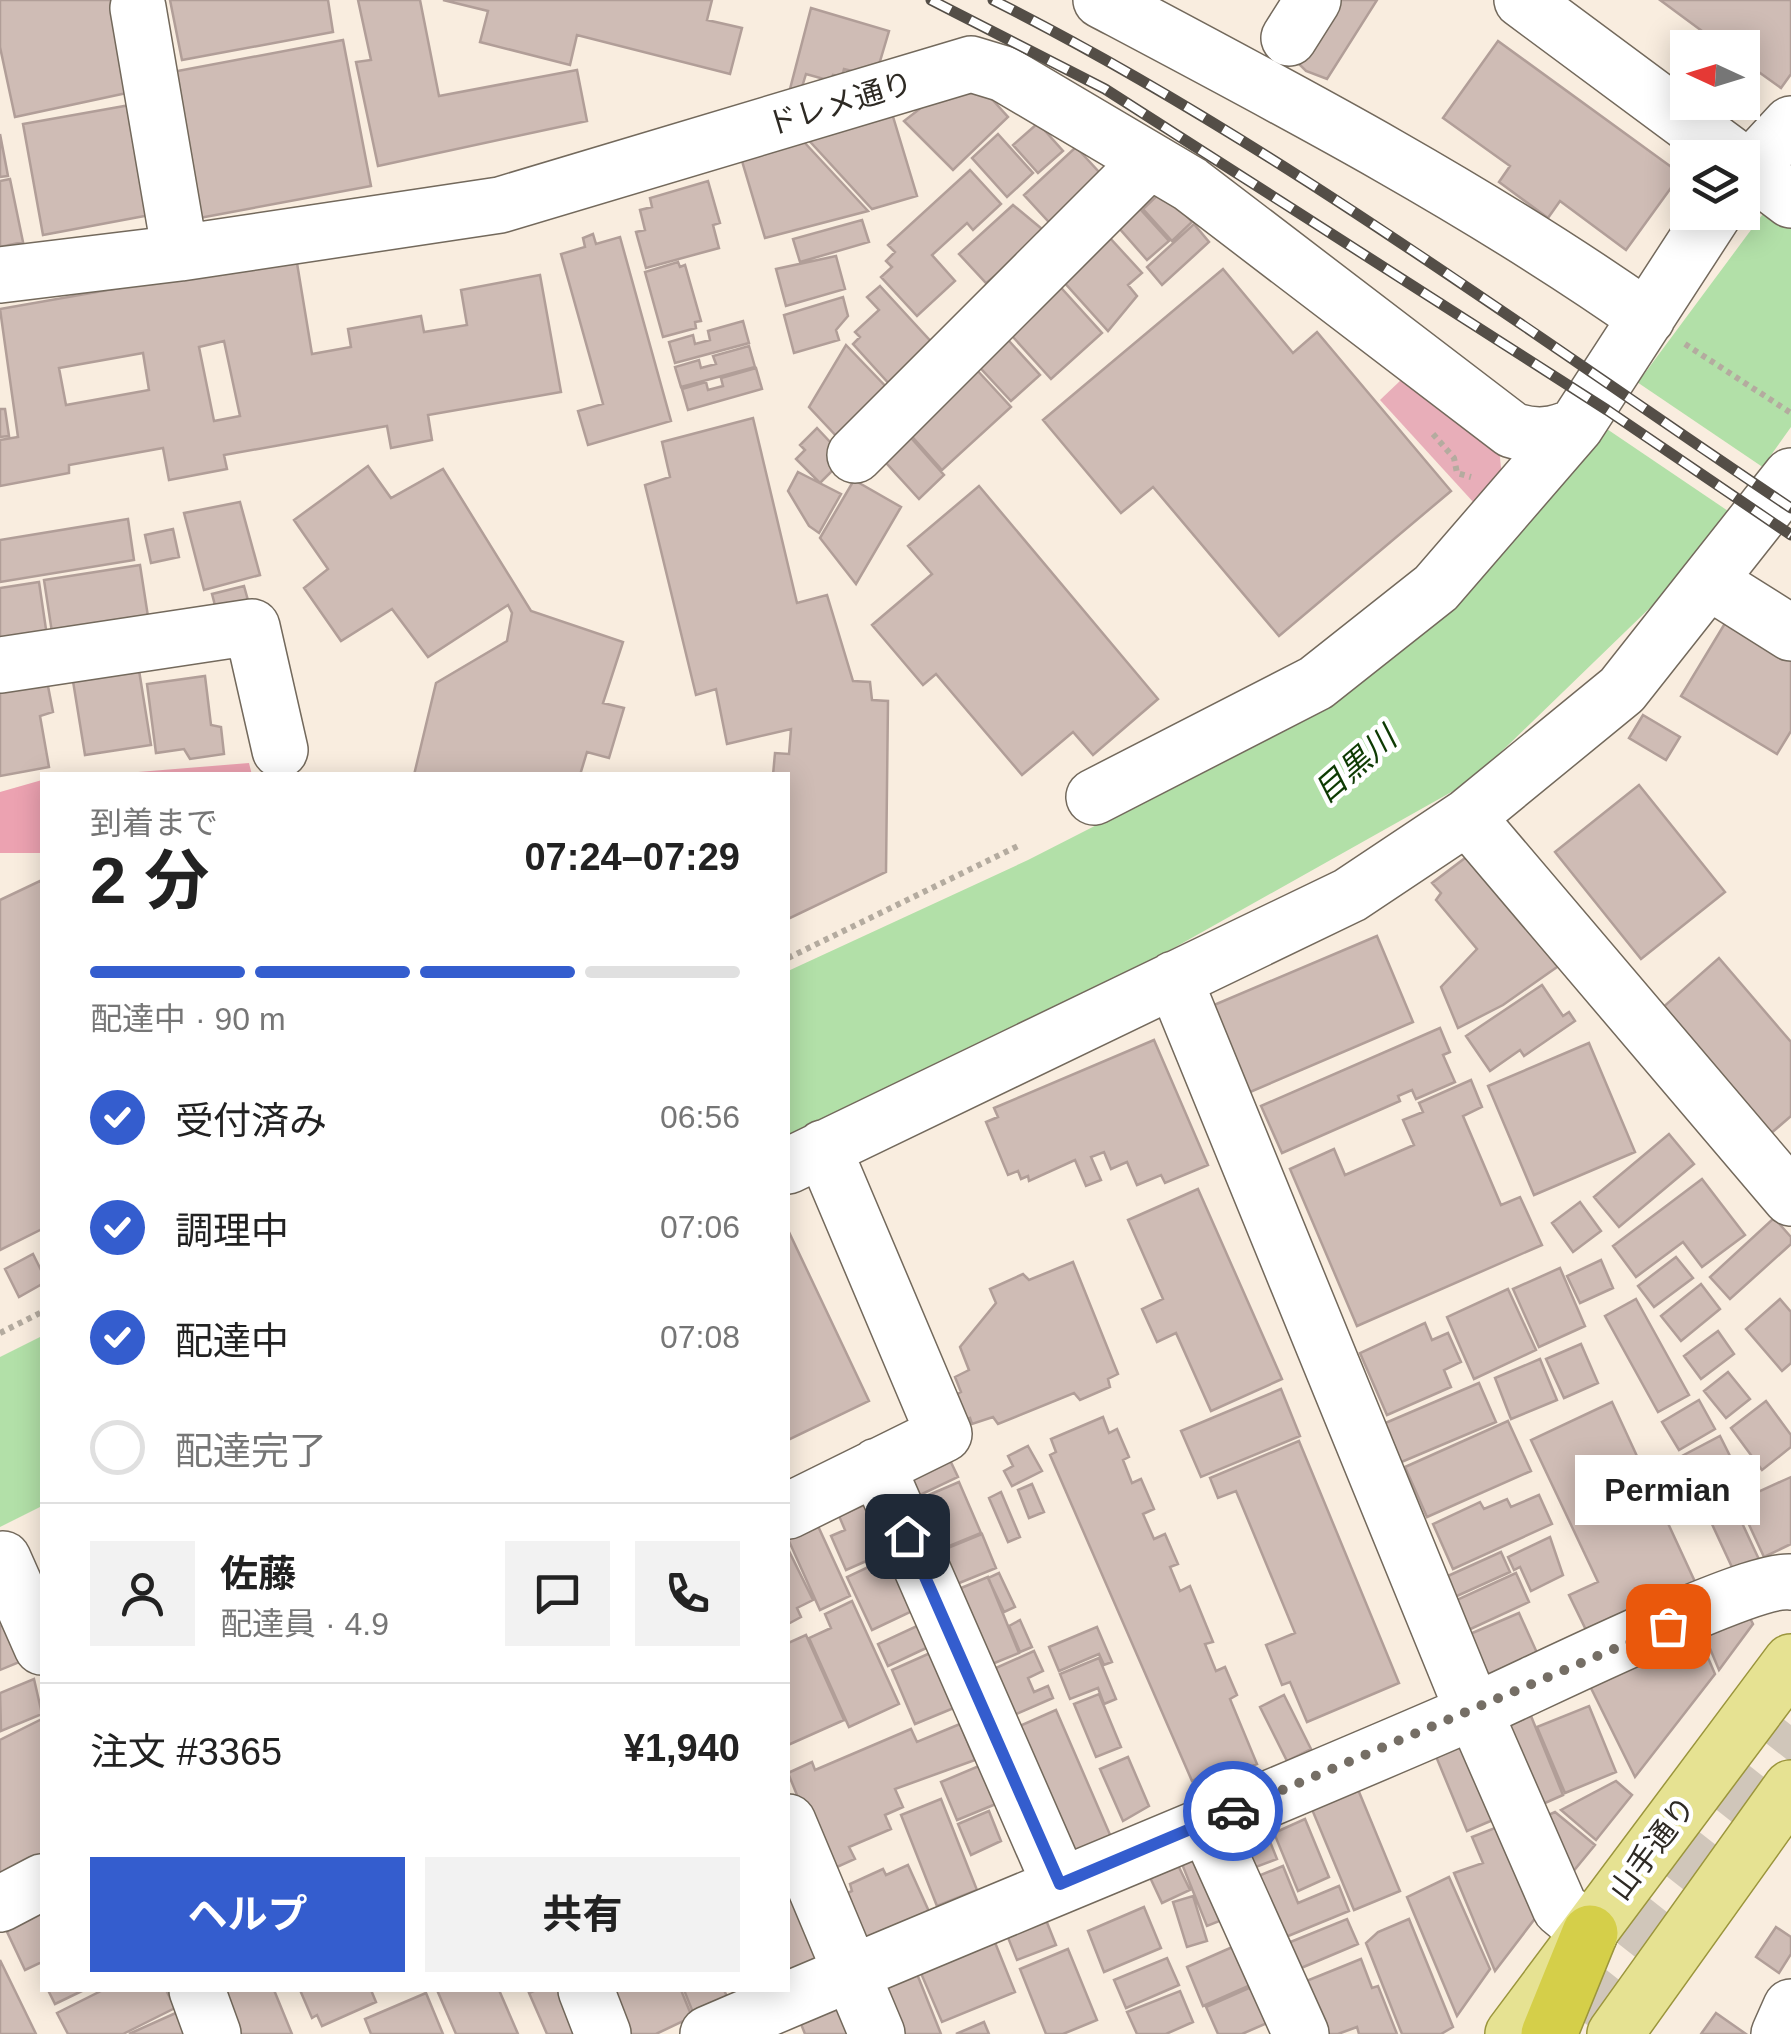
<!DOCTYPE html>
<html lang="ja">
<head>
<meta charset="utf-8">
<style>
	:root { --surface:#fff; --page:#f2f2f2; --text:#222; --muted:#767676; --line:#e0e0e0; --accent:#345dce }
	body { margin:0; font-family:Helvetica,"Noto Sans JP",sans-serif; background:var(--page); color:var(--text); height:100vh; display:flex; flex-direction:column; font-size:38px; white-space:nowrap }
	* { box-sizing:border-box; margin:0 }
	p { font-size:32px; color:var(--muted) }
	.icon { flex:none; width:55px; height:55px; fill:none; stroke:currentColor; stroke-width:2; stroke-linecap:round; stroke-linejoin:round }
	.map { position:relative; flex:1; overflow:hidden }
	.panel { position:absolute; left:40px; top:772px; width:750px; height:1220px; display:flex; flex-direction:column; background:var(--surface); border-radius:0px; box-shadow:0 5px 25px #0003 }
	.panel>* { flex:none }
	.needle { width:65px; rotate:274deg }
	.controls { position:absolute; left:1670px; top:30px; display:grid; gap:20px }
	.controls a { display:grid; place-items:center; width:90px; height:90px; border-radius:0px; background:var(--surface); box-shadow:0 5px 25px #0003; font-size:50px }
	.pin { position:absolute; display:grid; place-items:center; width:85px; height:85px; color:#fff; margin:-42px; border-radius:20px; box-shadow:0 5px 15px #0006 }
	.courier { position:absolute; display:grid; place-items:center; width:100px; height:100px; margin:-50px; border:8px solid #345dce; border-radius:50%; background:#fff; color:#222; box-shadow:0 2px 12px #0007 }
	.bubble { position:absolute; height:70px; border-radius:0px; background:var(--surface); box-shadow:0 5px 25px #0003; font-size:32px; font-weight:700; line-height:70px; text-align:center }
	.head em { font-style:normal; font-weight:700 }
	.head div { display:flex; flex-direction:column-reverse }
	.head { display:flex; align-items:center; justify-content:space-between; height:170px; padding:0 50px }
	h1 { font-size:65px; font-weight:700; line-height:75px }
	.bar { display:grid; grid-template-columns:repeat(4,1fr); gap:15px 10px; align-content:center; height:120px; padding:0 50px }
	.bar i { height:12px; border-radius:8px; background:var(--line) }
	.bar .on { background:var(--accent) }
	.bar p { grid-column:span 4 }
	.line { display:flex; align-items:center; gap:25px; padding:0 50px; border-top:2px solid var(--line) }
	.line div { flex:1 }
	.round { display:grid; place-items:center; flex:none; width:105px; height:105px; border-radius:0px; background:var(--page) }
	ol { padding:0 50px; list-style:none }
	li { display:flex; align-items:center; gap:30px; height:110px }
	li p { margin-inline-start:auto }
	li .icon { padding:10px; border-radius:50%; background:var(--accent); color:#fff; stroke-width:4 }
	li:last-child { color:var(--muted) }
	li i { width:55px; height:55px; border:5px solid var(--line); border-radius:50% }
	.button { display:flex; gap:20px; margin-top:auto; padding:20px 50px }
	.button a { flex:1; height:115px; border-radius:0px; background:var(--accent); color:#fff; font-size:40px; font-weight:700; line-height:115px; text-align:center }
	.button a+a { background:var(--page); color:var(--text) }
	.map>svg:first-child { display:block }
	.green { fill:#e8aeb9 }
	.forest { fill:#eca2b1 }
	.water { fill:#b2e0a8 }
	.pier { fill:#f9eddf }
	.building { fill:#cfbcb5; stroke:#b19e98; stroke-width:2.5; fill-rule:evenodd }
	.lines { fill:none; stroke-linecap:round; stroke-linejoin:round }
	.highway-tunnel { stroke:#d0c6ba; stroke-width:55; stroke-dasharray:55 28; stroke-linecap:butt }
	.minor-casing { stroke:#73695c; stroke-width:58 }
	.major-casing { stroke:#9b953c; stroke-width:58 }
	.highway-casing { stroke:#9b953c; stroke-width:58 }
	.path { stroke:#b4ab9f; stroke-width:6; stroke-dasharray:5 5; stroke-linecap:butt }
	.minor { stroke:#fff; stroke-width:55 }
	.major { stroke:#e6e292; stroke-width:55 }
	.highway { stroke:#d5cf49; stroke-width:55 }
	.rail-casing { stroke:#544e47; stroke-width:11 }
	.rail { stroke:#fff; stroke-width:8; stroke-dasharray:22; stroke-linecap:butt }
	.done { stroke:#756e65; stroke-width:10; stroke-dasharray:0 18 }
	.route { stroke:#345dce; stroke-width:12 }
	.labels { text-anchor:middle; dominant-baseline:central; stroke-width:9; stroke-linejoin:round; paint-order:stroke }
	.street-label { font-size:30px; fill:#2e2a24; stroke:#fff }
	.water-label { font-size:32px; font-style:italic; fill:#0e3b03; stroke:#fff }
</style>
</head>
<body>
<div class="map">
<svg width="1791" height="2034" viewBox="0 0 1791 2034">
	<rect width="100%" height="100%" fill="#f9eddf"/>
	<path class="green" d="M1401 380 1499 449 1502 476 1475 504 1380 400Z"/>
	<path class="forest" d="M249 763 252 775H101Z
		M42 780V853H0V792Z"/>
	<path class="water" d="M1791 176V427L1688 571 1471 781 1076 1003 788 1147V971L1028 860 1279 732 1573 470Z
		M42 1336V1506L0 1527V1357Z"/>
	<path class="pier" d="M1634 380 1767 470 1734 515 1601 425Z"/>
	<path class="building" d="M0 0H117L136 91 15 117 0 47Z
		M170 0H328L333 32 182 60Z
		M358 0H420L439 96 577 70 587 121 378 166 356 62 371 60Z
		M443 0H712L707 20 742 28 730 74 577 35 570 65 480 42 488 11Z
		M1326 0H1377L1327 79 1306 71 1291 56Z
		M1660 0H1791V74L1781 88 1742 60V48H1725Z
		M811 8 889 31 878 68 868 75 844 69 842 77 833 75 831 81 806 74 802 87 794 92 790 89Z
		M343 40 371 186 194 219 167 73Z
		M1498 41 1681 174 1626 250 1560 201 1548 218 1499 182 1510 166 1443 118Z
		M949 86 990 97 1008 117 953 170 904 121Z
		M130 105 150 215 43 235 23 124Z
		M891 110 917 196 872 209 803 134Z
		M1038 123 1063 151 1038 173 1013 145Z
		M0 134 8 176 0 177Z
		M998 134 1033 173 1007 197 972 158Z
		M804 142 868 211 765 238 742 161Z
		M1076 147 1110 184 1058 232 1024 195Z
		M970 170 1001 204 973 230 967 223 932 255 955 281 917 316 881 277 892 267 886 261 895 252 888 245Z
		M10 179 23 242 0 247V181Z
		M708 181 720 223 713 225 719 248 646 268 636 232 645 230 640 210 652 207 650 198Z
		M1163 190 1192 222 1172 241 1143 209Z
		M1013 205 1048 234 986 283 959 254Z
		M1140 209 1169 241 1147 260 1119 228Z
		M862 220 869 242 800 262 793 239Z
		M1194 224 1209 242 1162 285 1147 267Z
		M593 234 596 244 620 237 671 421 588 445 578 411 603 404 561 254 585 247 583 238Z
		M1110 238 1142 273 1128 285 1137 296 1108 331 1063 281Z
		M836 256 845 289 786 306 776 269Z
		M296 257 312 354 351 347 348 329 421 316 424 332 467 325 461 290 540 275 561 392 428 415 432 440 391 448 387 426 224 455 227 469 169 480 163 448 69 465V473L0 486V440L18 437 0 309ZM224 341 240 416 214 421 199 347ZM143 353 149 390 66 405 59 368Z
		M678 262 680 267 685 265 701 321 695 322 696 328 663 337 645 272Z
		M1223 269 1293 353 1317 332 1451 491 1279 636 1153 487 1121 513 1043 420Z
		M1055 281 1102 333 1051 379 1004 327Z
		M880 286 936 347 892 387 853 344 860 337 855 332 879 310 867 297Z
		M843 297 848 316 836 330 839 340 794 353 784 315Z
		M743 321 749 343 675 363 669 342 693 335 695 344 710 340 708 331Z
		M1001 332 1040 375 1011 401 972 359Z
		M846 345 891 392 840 440 809 407Z
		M749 346 755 367 681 387 675 367 699 360 701 368 716 364 713 356Z
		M756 368 762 389 688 410 682 389 706 382 708 390 723 386 721 378Z
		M976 369 1011 407 942 470 908 432Z
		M0 409H5L9 436 0 437Z
		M753 418 797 603 827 595 853 681 870 682 872 700 888 701 886 872 788 919V775H773L775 753 789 754 791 729 727 744 716 689 696 695 645 485 670 477 662 442Z
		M817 428 845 458 820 483 796 459 805 450 800 445Z
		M904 430 944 475 919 499 878 454Z
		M368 466 391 498 443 469 531 611 623 642 603 703 624 708 609 758 587 752 580 775H414L436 683 507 641 512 613 508 605 428 657 392 609 341 641 304 588 328 569 294 520Z
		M798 472 841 494 819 533 809 526 788 491Z
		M854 480 901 507 856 584 820 538Z
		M979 486 1158 699 1093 755 1073 732 1022 775 936 674 923 685 872 625 932 574 908 546Z
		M240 502 260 575 204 590 184 513Z
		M128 519 134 560 0 582V540Z
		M173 529 179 557 151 563 145 535Z
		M140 565 149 623 53 639 44 580Z
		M39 582 47 636 0 643V588Z
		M244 586 249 604 217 613 212 594Z
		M1727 620 1791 659V731L1777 754 1681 696Z
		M138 664 151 745 85 755 72 675Z
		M205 676 211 725 221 727 224 754 190 759 184 749 156 753 147 684Z
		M47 681 53 712 40 716 49 767 0 776V689Z
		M1643 715 1680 737 1666 760 1629 738Z
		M1639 785 1725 892 1641 959 1555 852Z
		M1473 852 1567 960 1503 1005 1458 1028 1441 987 1477 949 1436 900 1441 893 1432 883Z
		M42 880V1229L0 1250V900Z
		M1377 936 1413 1022 1243 1095 1207 1008Z
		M1719 958 1791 1042V1116L1769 1135 1661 1009Z
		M1542 985 1563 1016 1569 1012 1575 1021 1524 1056 1520 1050 1490 1071 1466 1036Z
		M1440 1028 1450 1052 1443 1055 1455 1082 1416 1099 1412 1090 1398 1096 1400 1101 1282 1153 1261 1106Z
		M1154 1040 1208 1165 1165 1183 1161 1175 1137 1185 1127 1162 1111 1169 1104 1152 1091 1157 1101 1180 1086 1186 1075 1160 1029 1181 1028 1176 1021 1179 1018 1171 1008 1175 986 1122 998 1117 994 1108Z
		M1589 1043 1635 1152 1534 1195 1488 1086Z
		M1471 1080 1482 1107 1463 1116 1501 1205 1520 1197 1542 1245 1357 1326 1290 1169 1334 1149 1345 1175 1414 1145 1403 1120 1423 1112 1419 1103Z
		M1669 1134 1694 1164 1619 1227 1594 1197Z
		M1702 1179 1745 1235 1702 1267 1683 1242 1636 1277 1613 1246Z
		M1198 1189 1282 1379 1211 1411 1176 1333 1157 1342 1142 1309 1163 1299 1128 1220Z
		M1580 1202 1601 1231 1573 1252 1552 1223Z
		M1774 1218 1791 1237V1244L1730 1299 1710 1277Z
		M788 1230 869 1401 788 1440Z
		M33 1254 42 1272V1284L19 1297 5 1269Z
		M1676 1257 1693 1278 1654 1307 1638 1286Z
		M1601 1260 1613 1288 1580 1303 1567 1276Z
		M1073 1262 1118 1374 1108 1379 1110 1387 1080 1400 1074 1393 998 1424 993 1417 972 1424 970 1418 963 1421 952 1397 961 1392 955 1377 969 1370 960 1347 996 1303 990 1289 1023 1274 1029 1280Z
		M1560 1268 1585 1326 1539 1347 1513 1289Z
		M1701 1284 1720 1309 1681 1341 1661 1316Z
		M1508 1289 1536 1350 1474 1379 1447 1317Z
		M1636 1299 1689 1395 1658 1412 1605 1316Z
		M1780 1299 1791 1312V1363L1782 1371 1746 1329Z
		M1425 1323 1432 1340 1448 1333 1461 1362 1444 1370 1451 1387 1387 1415 1360 1353Z
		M1718 1331 1734 1354 1701 1379 1684 1356Z
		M1581 1344 1598 1383 1564 1398 1546 1359Z
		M1540 1359 1557 1400 1511 1419 1495 1378Z
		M1728 1372 1750 1399 1726 1418 1704 1391Z
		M1479 1383 1496 1422 1399 1463 1383 1424Z
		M1281 1389 1300 1436 1201 1477 1181 1431Z
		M1699 1400 1715 1429 1679 1450 1662 1422Z
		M1766 1401 1791 1435V1447L1762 1470 1731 1428Z
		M1612 1402 1696 1584 1588 1634 1569 1595 1598 1582 1531 1440Z
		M1103 1417 1109 1433 1117 1429 1129 1457 1123 1460 1132 1483 1141 1479 1154 1509 1143 1514 1154 1539 1165 1534 1178 1564 1170 1567 1180 1591 1190 1586 1213 1642 1205 1644 1216 1671 1225 1667 1237 1695 1230 1699 1257 1764 1207 1785 1202 1776 1192 1781 1050 1455 1056 1452 1051 1439Z
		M1508 1421 1531 1471 1427 1517 1405 1467Z
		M1720 1436 1733 1462 1692 1482 1680 1457Z
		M1299 1441 1399 1683 1307 1722 1290 1682 1282 1685 1266 1645 1295 1633 1236 1491 1218 1498 1210 1478Z
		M1028 1446 1042 1471 1012 1486 1004 1471 1013 1466 1008 1456Z
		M948 1456 958 1477 903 1503 893 1481Z
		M1742 1465 1754 1489 1706 1513 1694 1489Z
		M1791 1477V1544L1764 1557 1738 1501Z
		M959 1482 981 1533 925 1556 903 1506Z
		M1032 1484 1044 1512 1029 1518 1018 1490Z
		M1001 1492 1020 1537 1008 1542 989 1498Z
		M1539 1495 1552 1524 1453 1569 1433 1524 1480 1502 1484 1509 1507 1499 1511 1507Z
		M871 1502 891 1550 846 1570 831 1536 845 1530 839 1516Z
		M1736 1510 1762 1566 1737 1578 1711 1522Z
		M818 1526 850 1596 820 1610 788 1539Z
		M982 1534 996 1568 942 1590 928 1556Z
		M1550 1537 1563 1575 1531 1591 1520 1567 1514 1570 1508 1557Z
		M788 1549 813 1600 797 1608 801 1617 788 1624Z
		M1501 1552 1510 1572 1448 1600 1439 1580Z
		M898 1553 923 1606 872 1630 847 1577Z
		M999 1573 1015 1607 1004 1612 988 1578Z
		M1516 1573 1529 1602 1464 1632 1450 1603Z
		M988 1577 1019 1653 975 1671 944 1595Z
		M852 1601 899 1704 849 1727 809 1638 831 1628 825 1614Z
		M1746 1610 1753 1624 1719 1670 1701 1627Z
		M1519 1613 1538 1655 1489 1676 1470 1634Z
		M14 1620 29 1658 0 1670V1626Z
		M930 1620 939 1642 888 1666 878 1644Z
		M1020 1620 1032 1647 1020 1652 1009 1626Z
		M1097 1627 1112 1662 1104 1665 1099 1654 1059 1671 1049 1647Z
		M1697 1632 1715 1674 1635 1777 1588 1682Z
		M806 1635 844 1720 788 1745V1643Z
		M937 1650 961 1705 915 1724 892 1670Z
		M1034 1651 1043 1671 1028 1678 1034 1692 1048 1686 1053 1698 998 1722 978 1676Z
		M1099 1658 1116 1699 1104 1704 1098 1688 1070 1699 1060 1674Z
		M34 1679 42 1714 1 1731 0 1693Z
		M1099 1694 1121 1747 1096 1757 1074 1704Z
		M1284 1695 1311 1749 1287 1761 1260 1707Z
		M1589 1706 1616 1772 1565 1793 1537 1727Z
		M1056 1710 1111 1837 1071 1855 1015 1728Z
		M1531 1716 1563 1795 1536 1807 1502 1728Z
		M42 1719V1856L0 1876V1740Z
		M960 1724 975 1760 895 1789 903 1807 885 1815 891 1829 849 1847 855 1859 828 1871 788 1773 812 1762 815 1770 911 1729 917 1742Z
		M1468 1740 1500 1817 1467 1831 1435 1754Z
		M1128 1757 1149 1806 1123 1821 1100 1769Z
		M991 1761 1008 1799 957 1820 941 1782Z
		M1616 1781 1632 1795 1596 1840 1561 1810Z
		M1357 1787 1400 1891 1354 1910 1311 1807Z
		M941 1799 977 1890 937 1906 901 1815Z
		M989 1811 1001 1841 971 1855 958 1824Z
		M1555 1812 1595 1845 1562 1885 1535 1821Z
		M1305 1819 1329 1877 1298 1891 1274 1833Z
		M1505 1824 1543 1908 1495 1971 1454 1873 1483 1863 1472 1837Z
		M1265 1829 1277 1859 1248 1870 1236 1840Z
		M1212 1852 1237 1914 1207 1926 1182 1864Z
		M1175 1859 1190 1890 1162 1903 1148 1873Z
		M908 1865 931 1916 858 1949 835 1899 852 1891 850 1884 883 1869 886 1875Z
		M1283 1866 1298 1903 1339 1886 1349 1911 1276 1941 1251 1879Z
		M1449 1877 1490 1969 1457 2016 1407 1897Z
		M788 1891 820 1961 788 1976Z
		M1193 1896 1207 1941 1187 1947 1173 1902Z
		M42 1902V1962L25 1970 2 1921Z
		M1144 1907 1161 1948 1104 1972 1088 1931Z
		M1347 1919 1358 1944 1294 1971 1283 1945Z
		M1409 1919 1453 2027 1441 2034H1402L1366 1943 1378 1932Z
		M1046 1920 1056 1945 1017 1960 1007 1935Z
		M1776 1927 1791 1937V1954L1779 1973 1756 1957Z
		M994 1940 1015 1992 942 2022 920 1971Z
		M1237 1945 1253 1984 1203 2006 1187 1967Z
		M1068 1949 1097 2020 1063 2034H1046L1020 1969Z
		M1167 1958 1179 1985 1126 2008 1114 1980Z
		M1361 1959 1372 1988 1378 1986 1397 2034H1359L1357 2027 1338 2034H1319L1299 1984Z
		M0 1960 36 2034H0Z
		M917 1974 941 2034H896L878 1991Z
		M1267 1980 1283 2016 1242 2034H1218L1206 2007Z
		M48 1990H84L55 2004Z
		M103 1990H166L175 2008 123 2034H68L57 2013Z
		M216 1990H274L292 2034H234Z
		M300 1990H371L376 2002 322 2026 317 2015 312 2018Z
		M437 1990H499L518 2034H456Z
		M536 1990H565L586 2034H547L529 1993Z
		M603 1990H681L692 2017 656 2034H622Z
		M684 1990H724L729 2001 694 2015Z
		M1180 1991 1193 2022 1166 2034H1137L1127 2012Z
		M426 1993 443 2034H371L365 2019Z
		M843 2006 855 2034H805L801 2024Z
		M178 2012 188 2034H129Z
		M1716 2013 1746 2034H1701Z
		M984 2022 989 2034H956Z"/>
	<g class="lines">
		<path class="highway-tunnel" d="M1567 2009 1791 1725"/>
		<g class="minor-casing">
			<path id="minor" d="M1101 0C1286 98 1475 197 1647 318
				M1522 0 1735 158
				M138 8 180 253
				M1289 38 1313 0
				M1742 163 1791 200
				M1742 177 1791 124
				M0 275 180 253 500 205 971 64 1004 74 1190 184 1512 430C1536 438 1553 436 1576 426
				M855 455 1149 161
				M1710 582 1791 633
				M0 665 252 627 280 750
				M1094 797 1316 683 1436 588 1576 426 1715 212
				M1467 817 1791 1198
				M1174 979 1463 1686 1560 1908 1590 1933
				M788 1166 1350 895 1467 817 1622 690 1791 476
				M877 1466 1060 1884
				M788 1511 944 1434 823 1148
				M3 1559 42 1647
				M788 1822 877 2034
				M1206 1823 1301 2034
				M0 1904 42 1882
				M197 1990 213 2034
				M586 1990 603 2034
				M708 2034C964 1924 1222 1821 1477 1710 1530 1687 1749 1577 1791 1582
				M1779 2034 1791 2007"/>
		</g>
		<g class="major-casing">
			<path id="major" d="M1513 2034 1791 1662
				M1615 2034 1791 1788"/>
		</g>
		<g class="highway-casing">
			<path id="highway" d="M1549 2034 1590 1933"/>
		</g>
		<path class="path" d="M1685 344 1791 413
			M1433 434 1454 458 1457 473 1471 477
			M788 958 1020 845
			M0 1333 42 1312"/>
		<use href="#minor" class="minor"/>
		<use href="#major" class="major"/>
		<use href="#highway" class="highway"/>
		<g class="rail-casing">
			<path id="rail" d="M931 0 1105 89 1607 410 1791 535
				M993 0C1270 139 1533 336 1791 508"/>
		</g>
		<use href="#rail" class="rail"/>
	</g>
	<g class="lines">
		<path class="done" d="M1233 1811 1668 1626"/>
		<path class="route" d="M907 1536 1060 1884 1233 1811"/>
	</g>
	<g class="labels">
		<g class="street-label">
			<text transform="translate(840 103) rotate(-17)">ドレメ通り</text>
			<text transform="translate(1652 1848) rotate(-53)">山手通り</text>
		</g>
		<g class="water-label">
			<text transform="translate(1355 765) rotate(-41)">目黒川</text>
		</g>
	</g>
</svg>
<div class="controls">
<a><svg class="needle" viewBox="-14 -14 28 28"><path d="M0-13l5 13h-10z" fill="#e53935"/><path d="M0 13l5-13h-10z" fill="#767676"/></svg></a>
<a><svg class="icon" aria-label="layers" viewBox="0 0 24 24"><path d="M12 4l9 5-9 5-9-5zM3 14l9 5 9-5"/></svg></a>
</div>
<div class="pin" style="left:1668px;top:1626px;background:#ea580c"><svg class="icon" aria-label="bag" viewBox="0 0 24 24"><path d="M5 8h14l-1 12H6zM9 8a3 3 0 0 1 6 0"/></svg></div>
<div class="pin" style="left:907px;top:1536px;background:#1f2937"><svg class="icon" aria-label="home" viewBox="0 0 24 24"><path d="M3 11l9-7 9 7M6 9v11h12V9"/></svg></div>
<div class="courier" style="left:1233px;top:1811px"><svg class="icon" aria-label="car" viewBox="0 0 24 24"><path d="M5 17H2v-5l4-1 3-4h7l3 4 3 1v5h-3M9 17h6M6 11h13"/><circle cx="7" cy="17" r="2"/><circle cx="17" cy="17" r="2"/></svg></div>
<div class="bubble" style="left:1575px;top:1455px;width:185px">Permian</div>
<section class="panel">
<div class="head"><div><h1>2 分</h1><p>到着まで</p></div><em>07:24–07:29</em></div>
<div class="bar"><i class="on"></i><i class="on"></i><i class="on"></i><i></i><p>配達中 · 90 m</p></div>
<ol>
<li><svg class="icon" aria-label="check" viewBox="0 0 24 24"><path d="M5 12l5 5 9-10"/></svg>受付済み<p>06:56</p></li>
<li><svg class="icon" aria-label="check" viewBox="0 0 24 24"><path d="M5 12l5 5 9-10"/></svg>調理中<p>07:06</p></li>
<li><svg class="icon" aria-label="check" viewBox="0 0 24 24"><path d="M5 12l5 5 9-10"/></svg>配達中<p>07:08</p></li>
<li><i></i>配達完了</li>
</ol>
<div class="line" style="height:180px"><a class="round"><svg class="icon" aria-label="person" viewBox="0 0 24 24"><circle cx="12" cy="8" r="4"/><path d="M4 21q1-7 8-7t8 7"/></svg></a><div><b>佐藤</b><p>配達員 · 4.9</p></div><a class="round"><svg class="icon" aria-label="chat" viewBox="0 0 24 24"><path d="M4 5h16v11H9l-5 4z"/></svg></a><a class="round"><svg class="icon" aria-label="phone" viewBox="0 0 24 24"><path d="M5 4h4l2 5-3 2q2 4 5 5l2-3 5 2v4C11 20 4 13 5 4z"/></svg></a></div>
<div class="line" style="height:130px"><div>注文 #3365</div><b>¥1,940</b></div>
<div class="button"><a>ヘルプ</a><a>共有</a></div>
</section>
</div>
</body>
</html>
